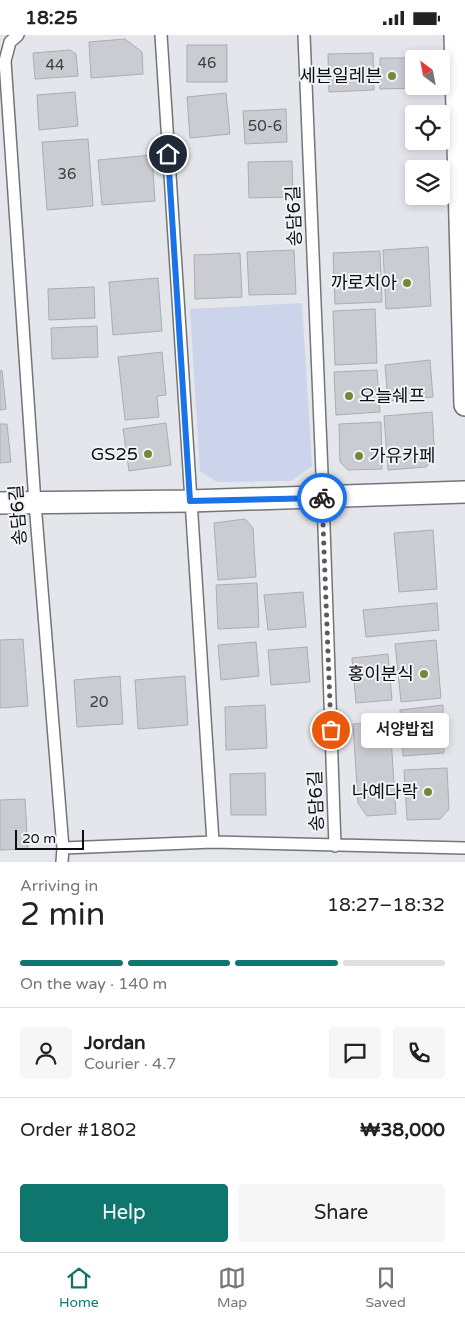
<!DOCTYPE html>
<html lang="en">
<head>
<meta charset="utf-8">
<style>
	:root { --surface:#fff; --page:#f6f6f6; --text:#222; --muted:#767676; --line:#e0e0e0; --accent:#0f766e }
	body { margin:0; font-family:"Varela Round","Noto Sans KR",sans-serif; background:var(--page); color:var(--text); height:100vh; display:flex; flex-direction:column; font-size:19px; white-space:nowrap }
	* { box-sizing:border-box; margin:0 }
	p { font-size:16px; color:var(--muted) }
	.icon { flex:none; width:28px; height:28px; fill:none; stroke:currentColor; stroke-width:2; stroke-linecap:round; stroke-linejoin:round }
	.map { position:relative; height:827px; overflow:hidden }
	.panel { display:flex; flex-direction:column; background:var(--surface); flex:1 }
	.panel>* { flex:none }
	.needle { width:32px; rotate:328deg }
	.controls { position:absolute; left:405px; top:15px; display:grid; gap:10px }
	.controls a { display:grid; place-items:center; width:45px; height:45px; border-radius:5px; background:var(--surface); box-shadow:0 2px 8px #0003; font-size:25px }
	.scale { position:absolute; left:15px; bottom:12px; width:69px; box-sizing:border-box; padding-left:5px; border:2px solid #0d0e0f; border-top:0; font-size:14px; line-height:18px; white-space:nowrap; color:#0d0e0f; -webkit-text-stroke:4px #f2f3f9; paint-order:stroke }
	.pin { position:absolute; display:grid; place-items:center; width:42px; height:42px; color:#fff; margin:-21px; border:2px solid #fff; border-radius:50%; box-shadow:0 1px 5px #0007 }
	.courier { position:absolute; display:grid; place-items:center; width:50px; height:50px; margin:-25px; border:4px solid #1a73e8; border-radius:50%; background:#fff; color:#222; box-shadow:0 1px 6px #0007 }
	.bubble { position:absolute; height:35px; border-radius:5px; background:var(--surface); box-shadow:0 2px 8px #0003; font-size:16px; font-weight:600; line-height:35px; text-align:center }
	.overview em { font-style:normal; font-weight:600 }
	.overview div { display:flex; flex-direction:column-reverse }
	.overview { display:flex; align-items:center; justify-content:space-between; height:85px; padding:0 20px }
	h1 { font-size:32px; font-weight:600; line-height:38px }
	.bar { display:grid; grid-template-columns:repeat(4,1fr); gap:8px 5px; align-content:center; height:60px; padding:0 20px }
	.bar i { height:6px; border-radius:4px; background:var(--line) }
	.bar .current { background:var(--accent) }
	.bar p { grid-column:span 4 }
	.line { display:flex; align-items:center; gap:12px; padding:0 20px; border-top:1px solid var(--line) }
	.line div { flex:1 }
	.round { display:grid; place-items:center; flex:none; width:52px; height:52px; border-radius:5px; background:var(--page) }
	.action { display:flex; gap:10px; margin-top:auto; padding:10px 20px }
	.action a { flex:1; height:58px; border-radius:5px; background:var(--accent); color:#fff; font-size:20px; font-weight:600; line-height:58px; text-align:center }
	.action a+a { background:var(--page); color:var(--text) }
	.status { display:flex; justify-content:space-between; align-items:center; height:35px; padding:0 25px; background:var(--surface); direction:ltr }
	.status svg { height:14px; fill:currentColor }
	.tabs { display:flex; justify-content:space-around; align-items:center; height:70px; border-top:1px solid var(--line); background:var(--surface); font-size:14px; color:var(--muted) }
	.tabs a { display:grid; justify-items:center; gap:2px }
	.tabs .current { color:var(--accent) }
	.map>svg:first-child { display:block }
	.green { fill:#ccd4eb }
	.building { fill:#caccd1; stroke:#acadb2 }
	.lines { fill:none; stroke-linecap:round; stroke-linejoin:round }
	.service-casing { stroke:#737579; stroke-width:14 }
	.minor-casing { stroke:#737579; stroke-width:24 }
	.service { stroke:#fff; stroke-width:11 }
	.minor { stroke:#fff; stroke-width:21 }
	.done { stroke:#585a5c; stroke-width:5; stroke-dasharray:0 9 }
	.route { stroke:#1a73e8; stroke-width:6 }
	.poi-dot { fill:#758838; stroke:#f2f3f9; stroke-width:2 }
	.labels { text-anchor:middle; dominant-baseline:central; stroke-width:4; stroke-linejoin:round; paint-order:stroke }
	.number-label { font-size:15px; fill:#3c3e40 }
	.poi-label { font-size:18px; fill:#0d0e0f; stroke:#f2f3f9; text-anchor:end }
	.street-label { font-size:18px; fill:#0d0e0f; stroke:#f2f3f9 }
</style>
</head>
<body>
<div class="status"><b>18:25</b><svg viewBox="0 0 49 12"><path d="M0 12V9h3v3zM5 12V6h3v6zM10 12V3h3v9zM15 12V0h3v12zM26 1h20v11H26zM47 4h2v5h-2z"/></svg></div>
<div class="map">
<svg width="465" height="827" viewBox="0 0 465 827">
	<rect width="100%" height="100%" fill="#e4e6eb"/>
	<path class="green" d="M302 268 312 431 291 446 217 447 200 436 190 274Z"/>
	<path class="building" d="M125 4 142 17 143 39 91 43 89 7Z
		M187 10H227V47H187Z
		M70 15 76 19 78 41 35 44 33 18Z
		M373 18 374 55 329 57 328 19Z
		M380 23H414L416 24H414V51H423V53L380 54Z
		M75 57 78 91 39 95 37 60Z
		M226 58 230 99 190 103 187 62Z
		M286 74 287 107 245 109 243 76Z
		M88 104 93 171 47 175 42 107Z
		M152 120 155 166 102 170 98 125Z
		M292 126 293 162 249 163 248 127Z
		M428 212 431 271 386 274 383 215Z
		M294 215 296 259 249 260 247 217Z
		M380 216 382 267 335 269 333 218Z
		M240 218 242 262 195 264 194 220Z
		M158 243 162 296 113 300 109 247Z
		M94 252 95 283 49 285 48 254Z
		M375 274 377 328 335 330 333 276Z
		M97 291 98 322 52 324 51 293Z
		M162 317 166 360 157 361 159 382 125 385 118 322Z
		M430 325 433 362 388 366 385 330Z
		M2 335 6 374 0 375V336Z
		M377 335 380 377 336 380 334 337Z
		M432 377 435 422 426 432 388 435 384 381Z
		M381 387 382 434 348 435 340 427 339 389Z
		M166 388 171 430 129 436 123 394Z
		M0 389H7L11 427 0 428Z
		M245 484 253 493 256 542 218 545 214 488Z
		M433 495 437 554 399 557 394 498Z
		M257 548 259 592 218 594 216 550Z
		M303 557 306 592 268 595 264 560Z
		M437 568 439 595 366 602 363 575Z
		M23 604 28 671 0 673V605Z
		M436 605 441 663 401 667 395 609Z
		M256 607 259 641 221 645 218 610Z
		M307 612 310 647 271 650 268 615Z
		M388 619 392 665 356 668 352 623Z
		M120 641 123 689 77 692 74 645Z
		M185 641 188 690 138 694 135 645Z
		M265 670 267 713 226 715 225 672Z
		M443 670 444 718 403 721 400 675Z
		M390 687 396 779 367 781 358 768 353 689Z
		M447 733 449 774 440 784 407 785 404 735Z
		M265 738 266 780H231L230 739Z
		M25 764 28 814 0 815V765Z"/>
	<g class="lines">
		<g class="service-casing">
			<path id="service" d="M18 0 10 7 5 26 35 468 63 813 62 827
				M161 0 213 807
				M304 0 323 463 335 811
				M63 813 213 807 465 813"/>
		</g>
		<g class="minor-casing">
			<path id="minor" d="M455 0 465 370
				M0 468 190 466 465 457"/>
		</g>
		<use href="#service" class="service"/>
		<use href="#minor" class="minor"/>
	</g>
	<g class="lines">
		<path class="done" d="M322 463 331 695"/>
		<path class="route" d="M168 119 190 466 322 463"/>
	</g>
	<g class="poi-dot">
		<circle cx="392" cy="41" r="5"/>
		<circle cx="407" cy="248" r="5"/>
		<circle cx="349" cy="361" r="5"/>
		<circle cx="148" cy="419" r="5"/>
		<circle cx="359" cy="421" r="5"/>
		<circle cx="424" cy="639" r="5"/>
		<circle cx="428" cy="757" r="5"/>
	</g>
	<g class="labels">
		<g class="number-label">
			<text x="207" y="28">46</text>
			<text x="55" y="30">44</text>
			<text x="265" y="91">50-6</text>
			<text x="67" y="139">36</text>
			<text x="99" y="667">20</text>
		</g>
		<g class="poi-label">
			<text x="382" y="41">세븐일레븐</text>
			<text x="397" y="248">까로치아</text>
			<text x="359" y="361" text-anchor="start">오늘쉐프</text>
			<text x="138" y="419">GS25</text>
			<text x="369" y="421" text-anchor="start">가유카페</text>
			<text x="414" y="639">홍이분식</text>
			<text x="418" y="757">나예다락</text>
		</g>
		<g class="street-label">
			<text transform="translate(294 181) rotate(-92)">송담6길</text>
			<text transform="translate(18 480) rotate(-94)">송담6길</text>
			<text transform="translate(316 766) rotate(-92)">송담6길</text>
		</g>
	</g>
</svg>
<div class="controls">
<a><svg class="needle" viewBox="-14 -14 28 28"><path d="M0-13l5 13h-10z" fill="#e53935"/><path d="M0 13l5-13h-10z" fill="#767676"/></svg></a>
<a><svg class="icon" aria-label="locate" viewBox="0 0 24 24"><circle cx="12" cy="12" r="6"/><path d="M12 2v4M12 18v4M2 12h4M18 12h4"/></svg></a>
<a><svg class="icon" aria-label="layers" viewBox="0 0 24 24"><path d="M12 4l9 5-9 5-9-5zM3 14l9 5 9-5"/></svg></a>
</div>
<div class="scale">20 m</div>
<div class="pin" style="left:331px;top:695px;background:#ea580c"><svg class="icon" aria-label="bag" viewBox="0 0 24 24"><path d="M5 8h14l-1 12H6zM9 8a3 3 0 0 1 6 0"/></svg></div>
<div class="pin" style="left:168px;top:119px;background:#1f2937"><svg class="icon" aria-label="home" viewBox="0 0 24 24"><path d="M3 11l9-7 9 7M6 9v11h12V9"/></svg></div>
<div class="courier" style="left:322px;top:463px"><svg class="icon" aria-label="bike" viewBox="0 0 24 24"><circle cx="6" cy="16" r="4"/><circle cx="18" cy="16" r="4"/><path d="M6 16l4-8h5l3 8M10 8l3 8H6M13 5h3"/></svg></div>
<div class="bubble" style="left:361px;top:678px;width:88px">서양밥집</div>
</div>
<section class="panel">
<div class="overview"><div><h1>2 min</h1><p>Arriving in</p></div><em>18:27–18:32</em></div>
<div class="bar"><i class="current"></i><i class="current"></i><i class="current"></i><i></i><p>On the way · 140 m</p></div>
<div class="line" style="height:90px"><a class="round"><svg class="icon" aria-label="person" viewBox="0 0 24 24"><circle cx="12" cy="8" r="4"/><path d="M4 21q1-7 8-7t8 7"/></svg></a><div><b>Jordan</b><p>Courier · 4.7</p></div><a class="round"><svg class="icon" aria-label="chat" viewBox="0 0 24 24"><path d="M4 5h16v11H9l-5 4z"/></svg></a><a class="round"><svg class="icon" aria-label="phone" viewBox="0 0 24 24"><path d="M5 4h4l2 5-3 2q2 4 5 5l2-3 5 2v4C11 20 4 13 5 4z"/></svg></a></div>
<div class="line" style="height:65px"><div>Order #1802</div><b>₩38,000</b></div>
<div class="action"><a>Help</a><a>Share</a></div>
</section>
<nav class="tabs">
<a class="current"><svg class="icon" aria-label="home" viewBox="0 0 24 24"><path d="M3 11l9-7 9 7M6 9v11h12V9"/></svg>Home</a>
<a><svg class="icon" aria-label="map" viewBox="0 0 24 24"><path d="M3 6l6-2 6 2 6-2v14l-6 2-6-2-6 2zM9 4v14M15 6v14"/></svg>Map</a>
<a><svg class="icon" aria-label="saved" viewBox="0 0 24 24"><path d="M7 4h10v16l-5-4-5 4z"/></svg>Saved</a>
</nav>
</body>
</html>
